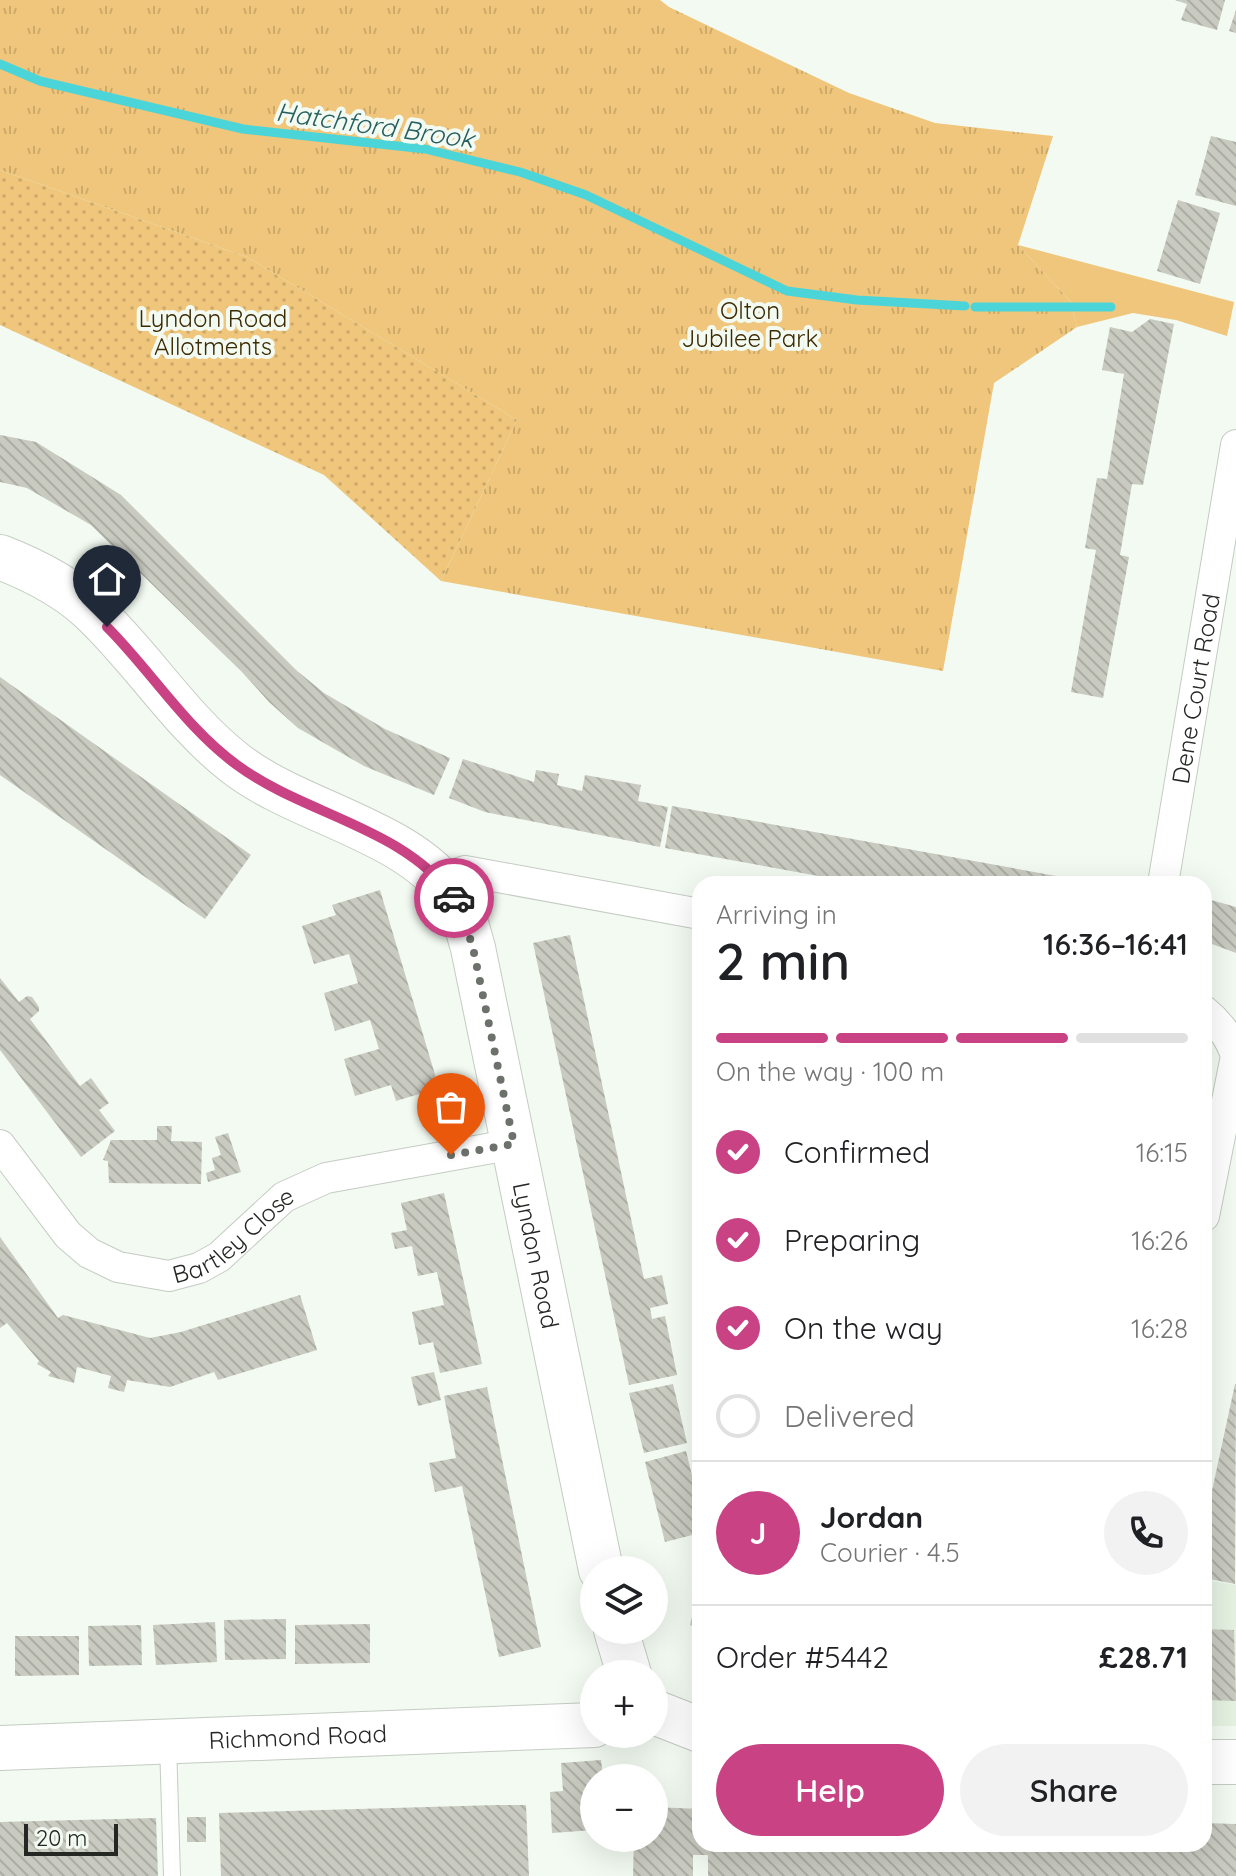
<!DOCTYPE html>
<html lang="en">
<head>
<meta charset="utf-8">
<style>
	:root { --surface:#fff; --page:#f2f2f2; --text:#202124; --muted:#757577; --line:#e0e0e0; --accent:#c94384 }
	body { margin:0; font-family:Quicksand,sans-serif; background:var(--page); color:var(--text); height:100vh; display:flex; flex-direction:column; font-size:30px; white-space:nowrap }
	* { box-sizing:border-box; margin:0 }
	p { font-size:26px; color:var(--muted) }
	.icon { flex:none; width:44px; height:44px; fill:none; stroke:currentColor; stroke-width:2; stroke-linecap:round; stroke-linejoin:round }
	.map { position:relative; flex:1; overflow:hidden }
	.sheet { position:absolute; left:692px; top:876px; width:520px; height:976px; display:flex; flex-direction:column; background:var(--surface); border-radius:24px; box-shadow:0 8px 32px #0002 }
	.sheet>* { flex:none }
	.controls { position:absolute; left:580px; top:1556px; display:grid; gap:16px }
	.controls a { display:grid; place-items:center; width:88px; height:88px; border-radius:50%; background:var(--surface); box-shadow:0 8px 32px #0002; font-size:40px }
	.scale { position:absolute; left:24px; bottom:20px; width:94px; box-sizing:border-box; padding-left:8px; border:4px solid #242723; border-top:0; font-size:22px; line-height:28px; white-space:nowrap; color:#242723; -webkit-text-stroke:6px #f2faf1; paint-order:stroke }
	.pin { position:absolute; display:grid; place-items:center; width:68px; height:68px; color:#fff; margin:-82px -34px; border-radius:50% 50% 50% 0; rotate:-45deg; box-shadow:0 0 8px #0007 }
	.pin .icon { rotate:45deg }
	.courier { position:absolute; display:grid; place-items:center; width:80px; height:80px; margin:-40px; border:6px solid #c94384; border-radius:50%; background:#fff; color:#222; box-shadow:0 2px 10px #0007 }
	.headline em { font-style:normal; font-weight:600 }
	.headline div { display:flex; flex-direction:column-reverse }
	.headline { display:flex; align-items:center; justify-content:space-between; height:136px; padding:0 24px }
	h1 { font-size:52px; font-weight:600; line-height:60px }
	.bar { display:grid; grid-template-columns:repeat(4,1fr); gap:12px 8px; align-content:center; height:96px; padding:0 24px }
	.bar i { height:10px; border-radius:6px; background:var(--line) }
	.bar .selected { background:var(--accent) }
	.bar p { grid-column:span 4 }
	.line { display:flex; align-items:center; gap:20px; padding:0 24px; border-top:2px solid var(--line) }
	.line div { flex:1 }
	.round { display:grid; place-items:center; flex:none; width:84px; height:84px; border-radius:42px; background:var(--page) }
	ol { padding:0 24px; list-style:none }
	li { display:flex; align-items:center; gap:24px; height:88px }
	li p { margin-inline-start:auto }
	li .icon { padding:8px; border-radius:50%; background:var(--accent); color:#fff; stroke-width:4 }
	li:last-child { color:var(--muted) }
	li i { width:44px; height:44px; border:4px solid var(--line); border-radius:50% }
	.primary-button { display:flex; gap:16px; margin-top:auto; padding:16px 24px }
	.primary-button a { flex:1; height:92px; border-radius:48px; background:var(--accent); color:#fff; font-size:32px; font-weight:600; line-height:92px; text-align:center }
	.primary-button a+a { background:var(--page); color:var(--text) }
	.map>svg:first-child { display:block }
	.built { fill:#e5f2e2 }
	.grass { fill:#efc67b }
	.park { fill:url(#park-tufts) }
	.garden { fill:url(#garden-dots) }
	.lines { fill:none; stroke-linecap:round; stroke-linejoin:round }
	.stream { stroke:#4cd5d9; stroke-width:9 }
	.building { fill:url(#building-back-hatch) }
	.lane-casing { stroke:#c4ccc3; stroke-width:18 }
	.street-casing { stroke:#c4ccc3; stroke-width:32 }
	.secondary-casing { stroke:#c4ccc3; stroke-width:46 }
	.lane { stroke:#fff; stroke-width:16 }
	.street { stroke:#fff; stroke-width:30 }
	.secondary { stroke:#fff; stroke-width:44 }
	.done { stroke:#6c716b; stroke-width:8; stroke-dasharray:0 14.4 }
	.route { stroke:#c94384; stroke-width:10 }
	.labels { text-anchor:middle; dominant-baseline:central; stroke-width:8; stroke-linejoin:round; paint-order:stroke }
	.park-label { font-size:24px; fill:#3d2b04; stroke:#f2faf1 }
	.street-label { font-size:24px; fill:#242723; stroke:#f2faf1 }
	.water-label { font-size:26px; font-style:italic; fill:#275f61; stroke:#f2faf1 }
</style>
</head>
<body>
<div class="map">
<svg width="1236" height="1876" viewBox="0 0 1236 1876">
	<defs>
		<pattern id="park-tufts" width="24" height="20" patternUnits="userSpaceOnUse" patternTransform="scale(2)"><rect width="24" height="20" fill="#efc67b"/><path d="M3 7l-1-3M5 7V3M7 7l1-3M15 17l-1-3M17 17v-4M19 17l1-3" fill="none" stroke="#cdaa6a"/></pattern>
		<pattern id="garden-dots" width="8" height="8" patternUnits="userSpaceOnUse" patternTransform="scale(2)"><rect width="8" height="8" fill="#efc67b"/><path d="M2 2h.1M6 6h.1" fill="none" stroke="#cdaa6a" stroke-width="1.8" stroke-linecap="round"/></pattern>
		<pattern id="building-back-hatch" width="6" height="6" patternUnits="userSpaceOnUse" patternTransform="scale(2)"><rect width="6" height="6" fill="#c9cac0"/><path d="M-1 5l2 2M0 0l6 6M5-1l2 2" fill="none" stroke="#acaea5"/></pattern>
	</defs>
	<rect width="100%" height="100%" fill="#f2faf1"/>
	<path class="built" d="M1204 1580 1236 1585V1726H1204Z"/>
	<path class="grass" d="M1018 245 1234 302 1227 336 1176 320 1133 313 1077 327 1071 302Z"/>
	<path class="park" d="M0 0H660L669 7 849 93 935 123 1053 136 1018 245 1071 302 1077 327 994 383 943 671 441 581 517 420 247 257 0 170Z"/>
	<path class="garden" d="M0 170 247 257 517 420 441 581 324 475 0 325Z"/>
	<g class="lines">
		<path class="stream" d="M0 64 40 81 243 129 425 149 520 172 586 195 787 291 857 300 965 306
			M975 307H1111"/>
	</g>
	<path class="building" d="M1175 0H1225L1217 30 1181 20 1187 4Z
		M1236 10V33L1229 31Z
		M1211 136 1236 142V206L1195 195Z
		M1178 200 1220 213 1200 284 1157 271Z
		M1150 319 1174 324 1143 485 1132 484 1120 555 1129 557 1103 698 1071 692 1096 550 1085 548 1097 478 1107 479 1124 374 1102 370 1110 327 1132 332Z
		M0 435 36 442 121 495 296 670 324 693 385 729 450 758 434 795 364 766 298 728 269 702 242 672 91 525 27 488 0 482Z
		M0 677 251 855 205 919 0 775Z
		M463 759 534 782 536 770 559 774 557 785 582 791 585 775 641 785 638 801 668 807 660 847 485 812 449 798Z
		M672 806 1089 882V884H863L665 848Z
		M380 890 439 1088 396 1101 391 1085 355 1096 344 1059 379 1049 370 1020 335 1031 324 993 358 983 349 954 314 964 302 926 336 915 332 905Z
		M1204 898 1236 907V953L1204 941Z
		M570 935 644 1279 662 1275 668 1304 650 1308 652 1319 665 1316 677 1375 629 1385 533 943Z
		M0 978 19 1002 27 996 32 997 39 1007V1011L30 1019 80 1086 91 1078 109 1103 99 1110 115 1131 81 1157 0 1050Z
		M157 1126H172L171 1141 202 1142 201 1184 109 1183 108 1161 103 1160 111 1140H157Z
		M228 1133 241 1172 208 1182 206 1173 215 1170 212 1158 221 1155 215 1137Z
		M444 1193 482 1364 440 1373 433 1342 419 1345 412 1312 444 1305 437 1272 418 1276 412 1246 395 1249 391 1233 407 1230 401 1203Z
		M0 1237 58 1318 63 1315 150 1338 181 1332 300 1295 317 1350 218 1380 214 1372 170 1387 127 1380 124 1392 108 1388 111 1376 77 1367 74 1383 48 1376 51 1372 37 1364 39 1361 7 1323 0 1328Z
		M434 1372 441 1400 418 1406 411 1377Z
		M673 1384 687 1443 644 1453 629 1393Z
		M1235 1384H1236L1235 1584 1204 1578V1528Z
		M487 1387 541 1647 499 1657 462 1486 435 1492 429 1463 456 1458 444 1396Z
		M686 1451 700 1508V1533L665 1542 645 1462Z
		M697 1595 700 1596V1628L690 1625Z
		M286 1619V1659L225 1660 224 1620Z
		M215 1622 217 1662 156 1665 153 1625Z
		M370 1624V1663L295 1664V1625Z
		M141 1625 142 1665 89 1666 88 1626Z
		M1204 1629 1234 1630 1236 1701 1204 1700Z
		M15 1636H79V1675L15 1676Z
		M601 1760 603 1778H594V1830L552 1833 550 1792 563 1791 561 1763Z
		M497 1805H526L529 1876H221L219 1813Z
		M654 1807 700 1809V1844H1204V1823L1236 1824V1876H708V1855H693V1876H633L634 1838H654Z
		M187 1817H206V1842H187Z
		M156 1818 158 1876H0V1822Z"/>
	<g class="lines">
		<g class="lane-casing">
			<path id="lane" d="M168 1743 172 1876"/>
		</g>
		<g class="street-casing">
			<g id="street">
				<path d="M439 881 465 871 700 914"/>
				<path id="s1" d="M1163 884 1236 445"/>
				<path d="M1204 1011C1220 1024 1230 1037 1236 1056L1204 1216"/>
				<path id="s2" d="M0 1145 68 1235 89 1253 118 1267 169 1276 199 1268 219 1257 284 1197 326 1178 514 1144"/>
			</g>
		</g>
		<g class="secondary-casing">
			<g id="secondary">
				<path id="s3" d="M0 557C31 569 65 586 90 609 142 657 180 721 236 764 299 813 409 830 454 897 464 912 468 931 473 948L601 1570"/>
				<path d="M616 1630 629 1674"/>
				<path d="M654 1712 700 1730"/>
				<path id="s4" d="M0 1748 594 1725"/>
				<path d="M1204 1762H1236"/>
			</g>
		</g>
		<use href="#lane" class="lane"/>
		<use href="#street" class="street"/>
		<use href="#secondary" class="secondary"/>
	</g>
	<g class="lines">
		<path class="done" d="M451 1155 514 1144 473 948 461 910 454 898"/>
		<path class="route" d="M107 627C151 671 186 728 237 765 304 815 404 827 454 898"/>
	</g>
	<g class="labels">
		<g class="park-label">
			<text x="750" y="310">Olton<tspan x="750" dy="28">Jubilee Park</tspan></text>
			<text x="213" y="318">Lyndon Road<tspan x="213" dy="28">Allotments</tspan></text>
		</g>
		<g class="street-label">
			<text stroke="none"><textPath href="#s1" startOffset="198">Dene Court Road</textPath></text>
			<text stroke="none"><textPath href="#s2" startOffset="302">Bartley Close</textPath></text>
			<text stroke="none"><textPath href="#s3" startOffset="944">Lyndon Road</textPath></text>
			<text stroke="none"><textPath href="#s4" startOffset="298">Richmond Road</textPath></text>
		</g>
		<g class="water-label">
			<text transform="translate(375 125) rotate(8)">Hatchford Brook</text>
		</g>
	</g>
</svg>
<div class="controls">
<a><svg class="icon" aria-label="layers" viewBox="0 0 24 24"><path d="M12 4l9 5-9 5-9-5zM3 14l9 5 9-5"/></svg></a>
<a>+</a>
<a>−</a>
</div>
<div class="scale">20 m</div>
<div class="pin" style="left:451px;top:1155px;background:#ea580c"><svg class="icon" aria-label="bag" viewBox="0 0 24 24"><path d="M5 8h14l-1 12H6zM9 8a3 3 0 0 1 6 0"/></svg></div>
<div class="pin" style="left:107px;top:627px;background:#1f2937"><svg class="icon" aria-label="home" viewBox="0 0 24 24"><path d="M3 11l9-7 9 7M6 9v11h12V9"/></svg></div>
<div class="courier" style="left:454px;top:898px"><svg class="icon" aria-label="car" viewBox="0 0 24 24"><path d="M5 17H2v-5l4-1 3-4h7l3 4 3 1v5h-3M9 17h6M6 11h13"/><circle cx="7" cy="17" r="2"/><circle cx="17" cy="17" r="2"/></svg></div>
<section class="sheet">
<div class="headline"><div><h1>2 min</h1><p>Arriving in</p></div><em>16:36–16:41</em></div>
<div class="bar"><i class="selected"></i><i class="selected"></i><i class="selected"></i><i></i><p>On the way · 100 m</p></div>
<ol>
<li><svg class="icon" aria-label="check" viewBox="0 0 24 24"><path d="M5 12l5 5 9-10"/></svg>Confirmed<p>16:15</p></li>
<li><svg class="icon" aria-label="check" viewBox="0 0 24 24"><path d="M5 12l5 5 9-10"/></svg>Preparing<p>16:26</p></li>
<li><svg class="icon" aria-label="check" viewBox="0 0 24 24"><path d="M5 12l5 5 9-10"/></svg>On the way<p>16:28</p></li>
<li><i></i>Delivered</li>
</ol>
<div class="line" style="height:144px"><b class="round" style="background:var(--accent);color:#fff">J</b><div><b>Jordan</b><p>Courier · 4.5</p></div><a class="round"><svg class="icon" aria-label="phone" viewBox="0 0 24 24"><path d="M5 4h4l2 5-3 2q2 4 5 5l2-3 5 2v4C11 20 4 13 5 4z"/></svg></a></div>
<div class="line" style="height:104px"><div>Order #5442</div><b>£28.71</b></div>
<div class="primary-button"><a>Help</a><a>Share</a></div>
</section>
</div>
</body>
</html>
